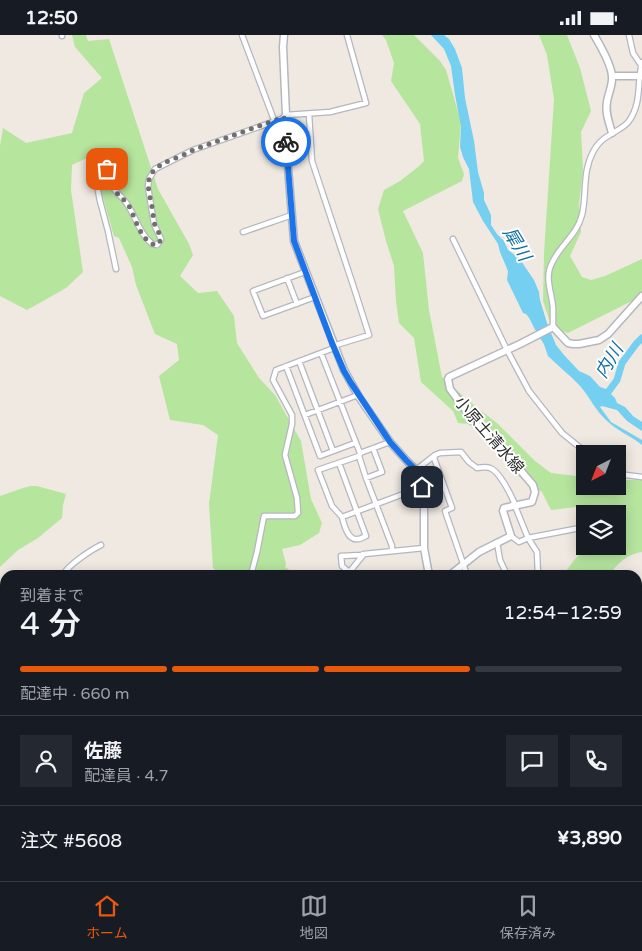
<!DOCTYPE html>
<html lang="ja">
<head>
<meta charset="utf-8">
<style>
	:root { --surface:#171b24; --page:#242831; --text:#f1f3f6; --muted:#9ea1a6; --line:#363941; --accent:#ea580c }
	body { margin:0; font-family:"Varela Round","Noto Sans JP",sans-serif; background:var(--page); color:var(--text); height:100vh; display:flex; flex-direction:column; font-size:19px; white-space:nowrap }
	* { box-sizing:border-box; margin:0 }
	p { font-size:16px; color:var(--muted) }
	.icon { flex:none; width:28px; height:28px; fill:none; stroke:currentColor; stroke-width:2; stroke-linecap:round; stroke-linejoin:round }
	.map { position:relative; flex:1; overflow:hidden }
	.panel { position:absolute; left:0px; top:535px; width:642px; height:311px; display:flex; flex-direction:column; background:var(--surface); border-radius:15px 15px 0 0; box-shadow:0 2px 12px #0003 }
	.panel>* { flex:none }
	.needle { width:32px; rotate:222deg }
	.tools { position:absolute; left:576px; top:410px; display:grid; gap:10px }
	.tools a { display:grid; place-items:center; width:50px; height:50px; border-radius:0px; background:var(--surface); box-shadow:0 2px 12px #0003; font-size:25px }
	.pin { position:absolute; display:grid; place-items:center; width:42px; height:42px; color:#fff; margin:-21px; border-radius:10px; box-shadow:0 2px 8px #0006 }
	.courier { position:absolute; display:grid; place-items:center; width:50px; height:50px; margin:-25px; border:4px solid #1a73e8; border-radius:50%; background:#fff; color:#222; box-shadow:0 1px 6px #0007 }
	.head em { font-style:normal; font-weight:600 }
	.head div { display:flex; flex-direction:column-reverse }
	.head { display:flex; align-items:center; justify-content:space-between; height:85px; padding:0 20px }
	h1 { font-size:32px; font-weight:600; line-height:38px }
	.bar { display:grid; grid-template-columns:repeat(4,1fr); gap:8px 5px; align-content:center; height:60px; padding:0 20px }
	.bar i { height:6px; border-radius:4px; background:var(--line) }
	.bar .active { background:var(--accent) }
	.bar p { grid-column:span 4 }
	.line { display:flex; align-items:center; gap:12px; padding:0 20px; border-top:1px solid var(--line) }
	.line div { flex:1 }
	.round { display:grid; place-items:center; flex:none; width:52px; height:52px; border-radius:0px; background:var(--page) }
	.status { display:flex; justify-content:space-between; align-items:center; height:35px; padding:0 25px; background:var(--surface); direction:ltr }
	.status svg { height:14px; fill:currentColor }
	.menu { display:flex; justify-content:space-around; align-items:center; height:70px; border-top:1px solid var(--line); background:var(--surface); font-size:14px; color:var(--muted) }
	.menu a { display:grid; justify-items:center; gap:2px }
	.menu .active { color:var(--accent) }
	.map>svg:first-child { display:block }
	.green { fill:#b6e59e }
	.water { fill:#75cff0 }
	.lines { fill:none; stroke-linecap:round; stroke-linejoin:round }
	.river { stroke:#75cff0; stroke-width:7 }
	.street-casing { stroke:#b4b7c1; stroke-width:7 }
	.secondary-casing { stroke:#b4b7c1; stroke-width:9 }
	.street { stroke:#fff; stroke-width:4.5 }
	.secondary { stroke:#fff; stroke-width:6 }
	.done { stroke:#726f6d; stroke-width:5; stroke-dasharray:0 9 }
	.route { stroke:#1a73e8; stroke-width:6 }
	.labels { text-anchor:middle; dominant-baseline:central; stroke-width:4; stroke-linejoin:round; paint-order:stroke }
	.street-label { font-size:16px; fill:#2e2e2e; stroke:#fff }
	.water-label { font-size:18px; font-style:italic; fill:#0d6fa3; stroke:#fff }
</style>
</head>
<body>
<div class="status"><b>12:50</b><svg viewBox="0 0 49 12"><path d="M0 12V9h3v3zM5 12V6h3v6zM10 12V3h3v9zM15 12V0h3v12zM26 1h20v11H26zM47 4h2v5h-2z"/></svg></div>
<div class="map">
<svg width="642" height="846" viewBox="0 0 642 846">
	<rect width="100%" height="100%" fill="#efe9e1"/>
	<path class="green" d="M72 0H86L88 6 109 4 158 154 189 209 193 220 180 241 198 258 217 256 234 281 237 308 259 343 275 360 301 406 311 464 322 488 319 498 300 510 282 514 286 529 285 532 297 540H221L213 533 209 469 218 400 203 390 170 385 159 341 179 325 177 309 155 299 136 250 132 232 119 203 114 201 91 121 72 130 71 155 83 237 66 253 27 275 0 261V111L3 93 26 108 72 98 84 58 102 43 75 12Z
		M382 0H414L440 26 446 35 461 87 458 123 464 139 462 146 403 176 423 218 429 275 442 342 464 362 498 389 535 426 551 438 585 442V451H618V445H635L642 442V517C627 519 618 528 609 540H563L575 524 588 511H618V479H595L590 475 576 472 551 475 542 457 518 441 482 401 468 389 458 388 453 376 421 347 414 303 399 288 396 266 394 231 386 206 378 174 384 155 400 146 418 132 424 126 420 89 391 46 394 28 386 5Z
		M539 0H567L580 33 591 76 581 97 583 135 579 170 581 197 570 221 582 242 591 245 605 241 642 224V261L568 298 555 294 549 284 543 266 544 218 554 64 547 20Z
		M31 451H37L66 459 63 470 62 483 38 503 18 515 0 532V461L23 453Z"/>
	<path class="water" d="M431 0H444L449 4 455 14 462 33 465 63 474 106 478 137 484 158V165L491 180V190L497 199 504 206 508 215 519 223 534 245 539 257 540 265 547 288 556 310 564 320 579 336 590 341 600 352 606 354 615 363 617 368 625 372 633 381 642 387V396L627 386 617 375 602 371 600 372 611 387 642 405V410C631 401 617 396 606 385 595 375 590 362 580 351 570 340 558 331 548 321 546 316 545 310 542 306 540 303 537 300 536 296 532 290 531 284 526 279L523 278 507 245 508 236 500 217 498 209 483 186 473 167 469 134 463 122 460 112 461 91 455 60 451 31 444 14Z"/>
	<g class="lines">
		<path class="river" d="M603 364 617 345 622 328 636 309 642 303"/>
		<g class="street-casing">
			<path id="street" d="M62 0V1
				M242 0 274 85
				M629 0 633 18 641 30
				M309 79 312 126 355 256 369 300 333 311
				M286 80 330 77 366 68 347 0
				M243 197 292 180
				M453 204 507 315 529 356 562 398 588 419
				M116 234 108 196 100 166 94 135 97 130 102 129C109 134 109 142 112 150 115 158 123 162 127 169 136 182 139 198 152 209L157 210 161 205 160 202 154 189 148 152 149 144 155 134 193 115 284 83
				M305 237 253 256 263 281 315 262
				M287 243 297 269
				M553 292C553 285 553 279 553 273 552 257 544 243 552 228 560 210 577 200 582 180 587 159 582 138 593 117 596 111 601 105 608 101 615 96 624 93 629 86 642 68 637 47 642 27
				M321 318 360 418 359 421 366 443 392 511V516
				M299 326 333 416
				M286 331 320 421 355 408
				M305 380 358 360
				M360 418 390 407
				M435 420 434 423 452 473 445 476 446 479 467 540
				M359 421 318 435 332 471 342 482 422 452
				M339 428 366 501C363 502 361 504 358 504 348 506 344 490 342 482
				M416 435 435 420 440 418 461 417 469 427 477 433C481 433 485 431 490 433 499 436 510 458 514 467L512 471
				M618 439 642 442
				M366 443 382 437 373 413
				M515 471 528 503 537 517 538 540
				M511 501 519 507 528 503 585 492
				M497 507 500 525 507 540
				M349 537 342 531 341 521 361 520 364 519
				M63 540C68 530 91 515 101 510
				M251 540 257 517 264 481H295L298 478 297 463 285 420 292 389V380L273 345 276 335 334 313
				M347 540 364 519 424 513
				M0 739 5 751
				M0 818 5 819
				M99 841 107 846
				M211 841 219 846
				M418 841 423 846
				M506 841 510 846
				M13 846V841
				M91 846 94 841
				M117 846 120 841
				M141 846 144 841
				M167 846 170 841
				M266 846 270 841
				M490 846 494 841"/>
		</g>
		<g class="secondary-casing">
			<path id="secondary" d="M284 0 283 12 286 80 284 83 294 206 344 335 359 362 390 407 406 425 416 435 423 456 424 465V513L429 540
				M594 0C600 10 613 32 612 44 612 52 608 59 607 67 605 78 609 87 612 98
				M612 41H642
				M450 540 479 517 511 501 503 476 504 473 532 467 535 457 533 450 515 429 479 393 450 354 448 344 449 342 520 309 553 292 568 308 573 309H579L599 305 608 299 642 261
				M0 658 5 654
				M230 846 233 841"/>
		</g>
		<use href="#street" class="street"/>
		<use href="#secondary" class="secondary"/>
	</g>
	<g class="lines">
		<path class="done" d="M107 134C109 141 111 150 115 156 120 162 125 165 129 171 136 184 140 205 155 210 158 209 160 209 160 205 162 200 155 193 154 187 153 182 153 177 152 172 150 161 145 148 152 138 160 126 181 123 193 115L284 82 286 107"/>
		<path class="route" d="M286 107 294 206 332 308 344 336 351 348 390 407 406 425 416 435 422 452"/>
	</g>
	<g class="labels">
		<g class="street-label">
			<text transform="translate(489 400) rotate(49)">小原土清水線</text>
		</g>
		<g class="water-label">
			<text transform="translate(517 209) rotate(59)">犀川</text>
			<text transform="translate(609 326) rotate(-59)">内川</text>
		</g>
	</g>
</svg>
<div class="tools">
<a><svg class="needle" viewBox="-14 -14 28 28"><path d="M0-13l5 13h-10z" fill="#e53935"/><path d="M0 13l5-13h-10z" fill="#9ea1a6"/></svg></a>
<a><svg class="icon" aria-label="layers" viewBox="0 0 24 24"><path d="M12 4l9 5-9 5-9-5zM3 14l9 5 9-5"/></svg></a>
</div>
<div class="pin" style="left:107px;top:134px;background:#ea580c"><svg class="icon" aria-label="bag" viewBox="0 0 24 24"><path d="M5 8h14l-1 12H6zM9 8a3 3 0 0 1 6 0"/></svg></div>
<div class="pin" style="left:422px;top:452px;background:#1f2937"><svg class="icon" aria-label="home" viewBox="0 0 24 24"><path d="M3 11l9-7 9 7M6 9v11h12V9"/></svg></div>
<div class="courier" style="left:286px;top:107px"><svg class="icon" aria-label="bike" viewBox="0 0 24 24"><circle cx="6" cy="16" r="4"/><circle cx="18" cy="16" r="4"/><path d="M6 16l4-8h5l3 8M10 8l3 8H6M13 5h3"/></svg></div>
<section class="panel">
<div class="head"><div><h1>4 分</h1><p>到着まで</p></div><em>12:54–12:59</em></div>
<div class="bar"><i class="active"></i><i class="active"></i><i class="active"></i><i></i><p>配達中 · 660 m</p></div>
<div class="line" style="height:90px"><a class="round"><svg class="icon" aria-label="person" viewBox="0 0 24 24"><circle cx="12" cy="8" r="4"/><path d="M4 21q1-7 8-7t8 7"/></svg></a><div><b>佐藤</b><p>配達員 · 4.7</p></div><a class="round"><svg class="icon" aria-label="chat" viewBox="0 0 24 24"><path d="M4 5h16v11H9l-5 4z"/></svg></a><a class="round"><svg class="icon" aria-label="phone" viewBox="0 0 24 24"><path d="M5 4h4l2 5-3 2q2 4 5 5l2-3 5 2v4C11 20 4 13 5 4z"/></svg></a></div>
<div class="line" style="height:65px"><div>注文 #5608</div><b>¥3,890</b></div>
</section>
</div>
<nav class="menu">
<a class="active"><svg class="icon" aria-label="home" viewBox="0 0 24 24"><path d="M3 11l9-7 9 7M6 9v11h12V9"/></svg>ホーム</a>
<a><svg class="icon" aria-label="map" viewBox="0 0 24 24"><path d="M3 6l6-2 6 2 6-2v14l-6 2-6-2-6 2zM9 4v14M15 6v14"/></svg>地図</a>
<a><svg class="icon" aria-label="saved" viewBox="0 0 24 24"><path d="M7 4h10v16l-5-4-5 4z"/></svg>保存済み</a>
</nav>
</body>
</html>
